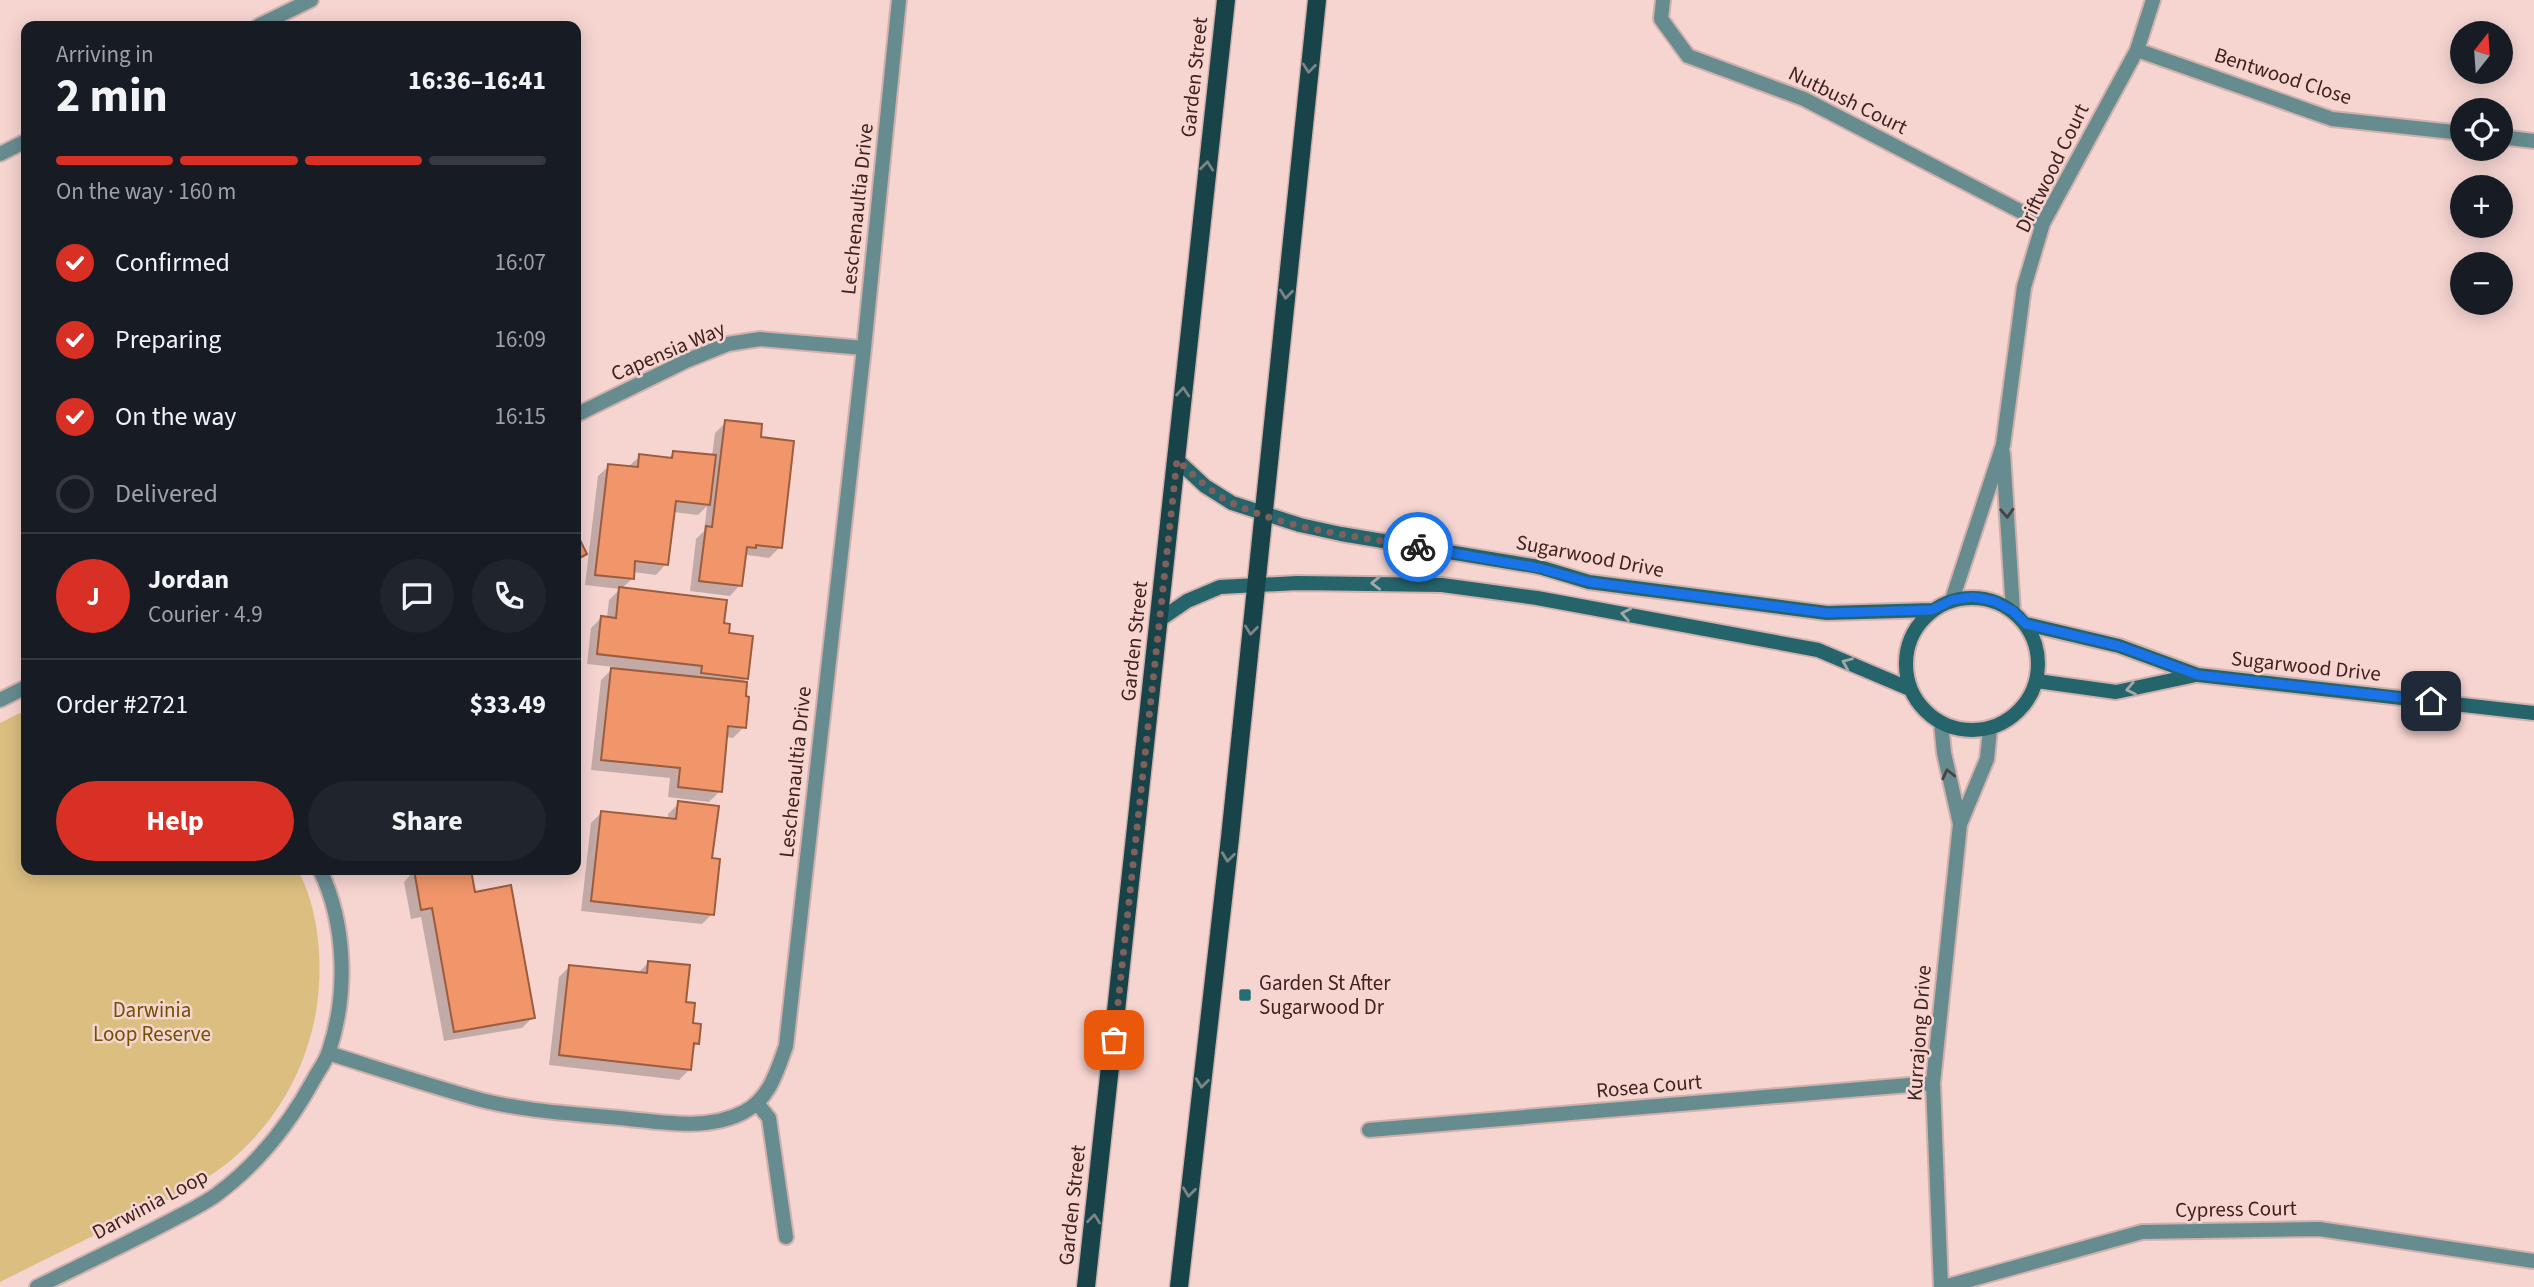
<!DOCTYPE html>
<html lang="en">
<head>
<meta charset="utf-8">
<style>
	:root { --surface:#171b24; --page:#20242c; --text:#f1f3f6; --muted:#9ea1a6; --line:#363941; --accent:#d93025 }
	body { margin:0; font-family:"Source Sans 3",sans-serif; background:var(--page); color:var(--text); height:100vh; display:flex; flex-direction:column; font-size:26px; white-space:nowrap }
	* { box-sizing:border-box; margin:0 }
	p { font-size:23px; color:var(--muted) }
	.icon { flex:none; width:38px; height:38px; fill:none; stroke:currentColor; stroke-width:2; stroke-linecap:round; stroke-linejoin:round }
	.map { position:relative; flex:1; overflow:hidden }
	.panel { position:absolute; left:21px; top:21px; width:560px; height:854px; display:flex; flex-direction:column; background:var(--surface); border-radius:14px; box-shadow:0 4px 18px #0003 }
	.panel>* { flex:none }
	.needle { width:46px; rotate:17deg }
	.controls { position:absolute; left:2450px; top:21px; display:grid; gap:14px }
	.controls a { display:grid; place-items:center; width:63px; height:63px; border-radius:50%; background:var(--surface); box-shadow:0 4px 18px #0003; font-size:35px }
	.pin { position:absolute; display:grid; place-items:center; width:60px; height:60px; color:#fff; margin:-30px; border-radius:14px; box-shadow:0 4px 10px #0006 }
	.courier { position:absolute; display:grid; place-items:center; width:70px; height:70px; margin:-35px; border:5px solid #1a73e8; border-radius:50%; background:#fff; color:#222; box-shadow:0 2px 9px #0007 }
	.headline em { font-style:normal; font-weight:700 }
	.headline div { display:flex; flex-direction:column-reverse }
	.headline { display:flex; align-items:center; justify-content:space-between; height:119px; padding:0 35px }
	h1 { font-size:46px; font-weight:700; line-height:52px }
	.bar { display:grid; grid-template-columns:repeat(4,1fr); gap:10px 7px; align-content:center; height:84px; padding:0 35px }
	.bar i { height:9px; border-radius:5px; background:var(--line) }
	.bar .active { background:var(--accent) }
	.bar p { grid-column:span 4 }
	.line { display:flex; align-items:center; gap:18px; padding:0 35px; border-top:2px solid var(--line) }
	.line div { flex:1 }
	.round { display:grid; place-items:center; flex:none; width:74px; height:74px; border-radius:37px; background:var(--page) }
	ol { padding:0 35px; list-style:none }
	li { display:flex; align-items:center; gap:21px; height:77px }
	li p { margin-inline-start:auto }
	li .icon { padding:7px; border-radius:50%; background:var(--accent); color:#fff; stroke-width:4 }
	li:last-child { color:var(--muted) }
	li i { width:38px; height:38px; border:4px solid var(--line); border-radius:50% }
	.cta { display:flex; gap:14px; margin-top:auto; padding:14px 35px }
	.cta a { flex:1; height:80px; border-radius:42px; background:var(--accent); color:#fff; font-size:28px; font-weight:700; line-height:80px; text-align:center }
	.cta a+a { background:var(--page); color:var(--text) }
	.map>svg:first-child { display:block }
	.green { fill:#dbbe80 }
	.shadow { fill:#0003 }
	.building { fill:#f1956a; stroke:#9c5d3e; stroke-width:2 }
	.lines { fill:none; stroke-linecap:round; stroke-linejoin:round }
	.lane-casing { stroke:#d1b1ad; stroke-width:18 }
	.street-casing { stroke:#d1b1ad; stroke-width:18 }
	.secondary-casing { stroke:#d1b1ad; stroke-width:18 }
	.primary-casing { stroke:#d1b1ad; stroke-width:21 }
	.lane { stroke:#668c90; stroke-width:14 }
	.street { stroke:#668c90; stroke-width:14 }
	.secondary { stroke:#25646b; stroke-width:14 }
	.primary { stroke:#184449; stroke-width:18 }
	.oneway { stroke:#7c8586 }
	.oneway2 { stroke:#4b4140 }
	.oneway3 { stroke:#a2a8a8 }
	.done { stroke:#7f605d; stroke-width:7; stroke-dasharray:0 12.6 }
	.route { stroke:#1a73e8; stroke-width:9 }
	.poi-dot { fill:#246e77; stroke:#f6d5d1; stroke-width:2.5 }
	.labels { text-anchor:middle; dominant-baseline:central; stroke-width:5; stroke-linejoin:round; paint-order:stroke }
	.street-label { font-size:21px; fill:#3f211e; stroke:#f6d5d1 }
	.poi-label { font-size:21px; fill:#3f211e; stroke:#f6d5d1; text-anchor:start }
	.park-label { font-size:21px; fill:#6e5201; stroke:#f6d5d1 }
</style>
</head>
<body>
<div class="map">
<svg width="2534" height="1287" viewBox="0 0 2534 1287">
	<rect width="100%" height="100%" fill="#f6d5d1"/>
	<path class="green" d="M26 710V870H298C319 910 323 961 317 1005 307 1076 266 1141 205 1179 178 1196 148 1209 120 1223 80 1242 40 1262 0 1282V723Z"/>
	<path class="shadow" d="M726 422 759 439 780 547 769 558 747 555 744 558 740 585 730 596 690 591 696 539 704 531 707 506 698 515 673 512 666 564 656 575 633 572 632 579 621 589 722 625 746 678 741 684 744 727 733 738 725 737 720 791 709 802 668 797 670 778 591 770 601 680 614 667 587 664 591 628 601 618H607L609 600 620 589 585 585 598 476 609 466H629L640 456 668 459 674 453 712 457 715 433Z
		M679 803 712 914 702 924 581 911 591 823 601 813 668 820V814Z
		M421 870H469L473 894 533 1017 522 1028 444 1041 421 917 411 919 404 882 414 871Z
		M649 962 684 1003 698 1043 692 1049 690 1069 679 1080 549 1065 559 977 569 967 638 973Z"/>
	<path class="building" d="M725 420 762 424 761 437 794 441 782 548 756 545V548L747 547 742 586 699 581 706 526 712 527Z
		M673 451 716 455 710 505 676 501 668 565 635 561 634 579 595 575 608 464 638 467 639 454 672 458Z
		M576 532 587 554 576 560Z
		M619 587 727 600 724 623 730 624 729 633 753 636 748 679 701 673 702 666 597 654 601 616 616 618Z
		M611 668 747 682 746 696 749 697 746 728 728 726 722 792 678 787 680 768 601 760Z
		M678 801 719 806 712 858 720 859 714 915 591 901 601 811 676 819Z
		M414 870H471L475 892 511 885 535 1018 454 1032 432 908 421 910Z
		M648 961 690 965 686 1002 695 1003 693 1023 701 1024 699 1044 694 1043 691 1070 559 1055 569 965 647 973Z"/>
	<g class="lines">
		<g class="lane-casing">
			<path id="lane" d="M757 1103 769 1118 786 1237"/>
		</g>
		<g class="street-casing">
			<path id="street" d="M1663 0 1661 19 1688 56 1804 99 2043 223
				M258 26 311 0
				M2137 50 2332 119 2462 133
				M2501 137 2534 141
				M0 154 26 141
				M576 415 686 361 728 344 760 339 864 348
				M2003 453 2013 611
				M1952 600 2003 445 2024 287 2043 223 2137 50 2153 0
				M0 700 26 687
				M1941 723 1944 753 1960 824
				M328 1053C379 1069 430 1086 481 1100 529 1112 580 1114 629 1119 666 1123 710 1130 744 1112 770 1098 777 1071 786 1046L864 348 899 0
				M1369 1130 1933 1083
				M37 1287C81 1265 126 1244 170 1221 185 1213 202 1205 216 1195 258 1164 289 1125 314 1079 319 1070 326 1061 329 1051 348 994 346 924 320 870
				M1941 1287 1933 1083 1960 824 1987 759 1990 729
				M1944 1287 2142 1232 2319 1229 2534 1261"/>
		</g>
		<g class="secondary-casing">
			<path id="secondary" d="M1177 460 1205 486 1232 503 1300 525 1341 534 1539 567 1589 582 1827 613 1932 610
				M1906 664a66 66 0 1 1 132 0a66 66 0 1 1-132 0Z
				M1158 621 1187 601 1220 587 1297 583 1442 585 1537 598 1818 650 1910 689
				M2026 624 2119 646 2198 675 2534 713
				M2037 681 2116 692 2196 675"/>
		</g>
		<g class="primary-casing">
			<path id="primary" d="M1086 1287 1226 0
				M1179 1287 1230 838 1317 0"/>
		</g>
		<use href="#lane" class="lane"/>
		<use href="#street" class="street"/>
		<use href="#secondary" class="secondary"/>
		<use href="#primary" class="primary"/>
	</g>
	<defs><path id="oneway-chevron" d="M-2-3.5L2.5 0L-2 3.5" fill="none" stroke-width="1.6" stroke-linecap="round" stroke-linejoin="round" transform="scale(1.75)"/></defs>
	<g class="oneway">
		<use href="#oneway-chevron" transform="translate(1309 68) rotate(96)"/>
		<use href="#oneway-chevron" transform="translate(1207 166) rotate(-84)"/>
		<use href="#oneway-chevron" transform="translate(1286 294) rotate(96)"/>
		<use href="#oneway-chevron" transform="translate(1183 392) rotate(-85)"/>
		<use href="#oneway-chevron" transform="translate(1251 630) rotate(96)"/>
		<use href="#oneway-chevron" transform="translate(1228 857) rotate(97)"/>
		<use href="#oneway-chevron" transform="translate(1202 1083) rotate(97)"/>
		<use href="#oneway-chevron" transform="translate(1189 1192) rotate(97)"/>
		<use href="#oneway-chevron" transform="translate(1094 1219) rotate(-84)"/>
	</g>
	<g class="oneway2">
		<use href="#oneway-chevron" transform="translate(2007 513) rotate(87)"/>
		<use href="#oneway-chevron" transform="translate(1948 774) rotate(-103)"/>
	</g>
	<g class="oneway3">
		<use href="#oneway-chevron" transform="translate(1376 583) rotate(179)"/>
		<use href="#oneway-chevron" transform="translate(1626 614) rotate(-169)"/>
		<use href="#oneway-chevron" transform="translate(1847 663) rotate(-157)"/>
		<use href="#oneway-chevron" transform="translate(2131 689) rotate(168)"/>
	</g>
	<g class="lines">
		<path class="done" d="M1114 1040 1177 460C1194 475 1211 493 1232 503 1289 530 1357 536 1418 547"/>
		<path class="route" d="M1418 547 1539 568 1589 582 1827 613 1932 610 1952 600 1973 597 1994 601 2013 611 2026 624 2119 646 2198 675 2431 701"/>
	</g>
	<rect class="poi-dot" x="1238" y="988" width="14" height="14" rx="3.5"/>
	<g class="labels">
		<g class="street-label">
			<text transform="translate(2283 76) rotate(18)">Bentwood Close</text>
			<text transform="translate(1194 77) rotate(-84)">Garden Street</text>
			<text transform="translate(1848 100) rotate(26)">Nutbush Court</text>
			<text transform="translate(2052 168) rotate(-64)">Driftwood Court</text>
			<text transform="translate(857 209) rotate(-84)">Leschenaultia Drive</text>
			<text transform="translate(668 351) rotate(-23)">Capensia Way</text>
			<text transform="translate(1590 556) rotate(11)">Sugarwood Drive</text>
			<text transform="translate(1134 641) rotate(-84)">Garden Street</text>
			<text transform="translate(2306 666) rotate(6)">Sugarwood Drive</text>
			<text transform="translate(795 772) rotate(-84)">Leschenaultia Drive</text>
			<text transform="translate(1919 1033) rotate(-86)">Kurrajong Drive</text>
			<text transform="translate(1649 1086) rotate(-5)">Rosea Court</text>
			<text transform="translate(150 1204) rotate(-28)">Darwinia Loop</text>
			<text transform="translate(1072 1205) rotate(-84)">Garden Street</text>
			<text transform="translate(2236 1209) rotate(-1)">Cypress Court</text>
		</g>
		<g class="poi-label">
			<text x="1259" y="983">Garden St After<tspan x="1259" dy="24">Sugarwood Dr</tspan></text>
		</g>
		<g class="park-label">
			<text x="152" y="1010">Darwinia<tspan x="152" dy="24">Loop Reserve</tspan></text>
		</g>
	</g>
</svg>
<div class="controls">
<a><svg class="needle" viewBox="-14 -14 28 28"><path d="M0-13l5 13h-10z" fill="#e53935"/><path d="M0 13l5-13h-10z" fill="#9ea1a6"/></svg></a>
<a><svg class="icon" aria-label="locate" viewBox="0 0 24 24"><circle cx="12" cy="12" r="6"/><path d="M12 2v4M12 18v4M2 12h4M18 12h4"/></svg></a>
<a>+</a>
<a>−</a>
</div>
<div class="pin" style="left:1114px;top:1040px;background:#ea580c"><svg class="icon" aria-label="bag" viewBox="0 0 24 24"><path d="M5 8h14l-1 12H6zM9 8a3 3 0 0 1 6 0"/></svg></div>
<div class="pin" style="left:2431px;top:701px;background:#1f2937"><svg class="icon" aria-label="home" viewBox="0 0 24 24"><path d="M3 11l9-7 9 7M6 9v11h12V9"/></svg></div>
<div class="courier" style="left:1418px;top:547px"><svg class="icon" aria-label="bike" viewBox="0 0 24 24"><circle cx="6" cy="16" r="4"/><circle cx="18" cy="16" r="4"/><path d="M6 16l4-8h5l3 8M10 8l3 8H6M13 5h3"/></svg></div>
<section class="panel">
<div class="headline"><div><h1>2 min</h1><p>Arriving in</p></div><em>16:36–16:41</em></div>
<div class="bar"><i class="active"></i><i class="active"></i><i class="active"></i><i></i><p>On the way · 160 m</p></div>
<ol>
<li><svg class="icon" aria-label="check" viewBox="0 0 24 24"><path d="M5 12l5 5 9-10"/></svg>Confirmed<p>16:07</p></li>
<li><svg class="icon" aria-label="check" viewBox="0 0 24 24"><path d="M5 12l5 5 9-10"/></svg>Preparing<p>16:09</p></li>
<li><svg class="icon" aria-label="check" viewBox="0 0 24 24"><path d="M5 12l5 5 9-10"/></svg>On the way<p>16:15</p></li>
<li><i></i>Delivered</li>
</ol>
<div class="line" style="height:126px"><b class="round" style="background:var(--accent);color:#fff">J</b><div><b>Jordan</b><p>Courier · 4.9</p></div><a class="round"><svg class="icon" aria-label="chat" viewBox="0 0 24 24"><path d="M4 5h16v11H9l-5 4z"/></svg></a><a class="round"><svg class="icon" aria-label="phone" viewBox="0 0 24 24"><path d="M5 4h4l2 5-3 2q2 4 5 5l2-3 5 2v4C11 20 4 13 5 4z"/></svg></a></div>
<div class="line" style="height:91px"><div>Order #2721</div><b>$33.49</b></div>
<div class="cta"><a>Help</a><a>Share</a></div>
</section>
</div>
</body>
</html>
